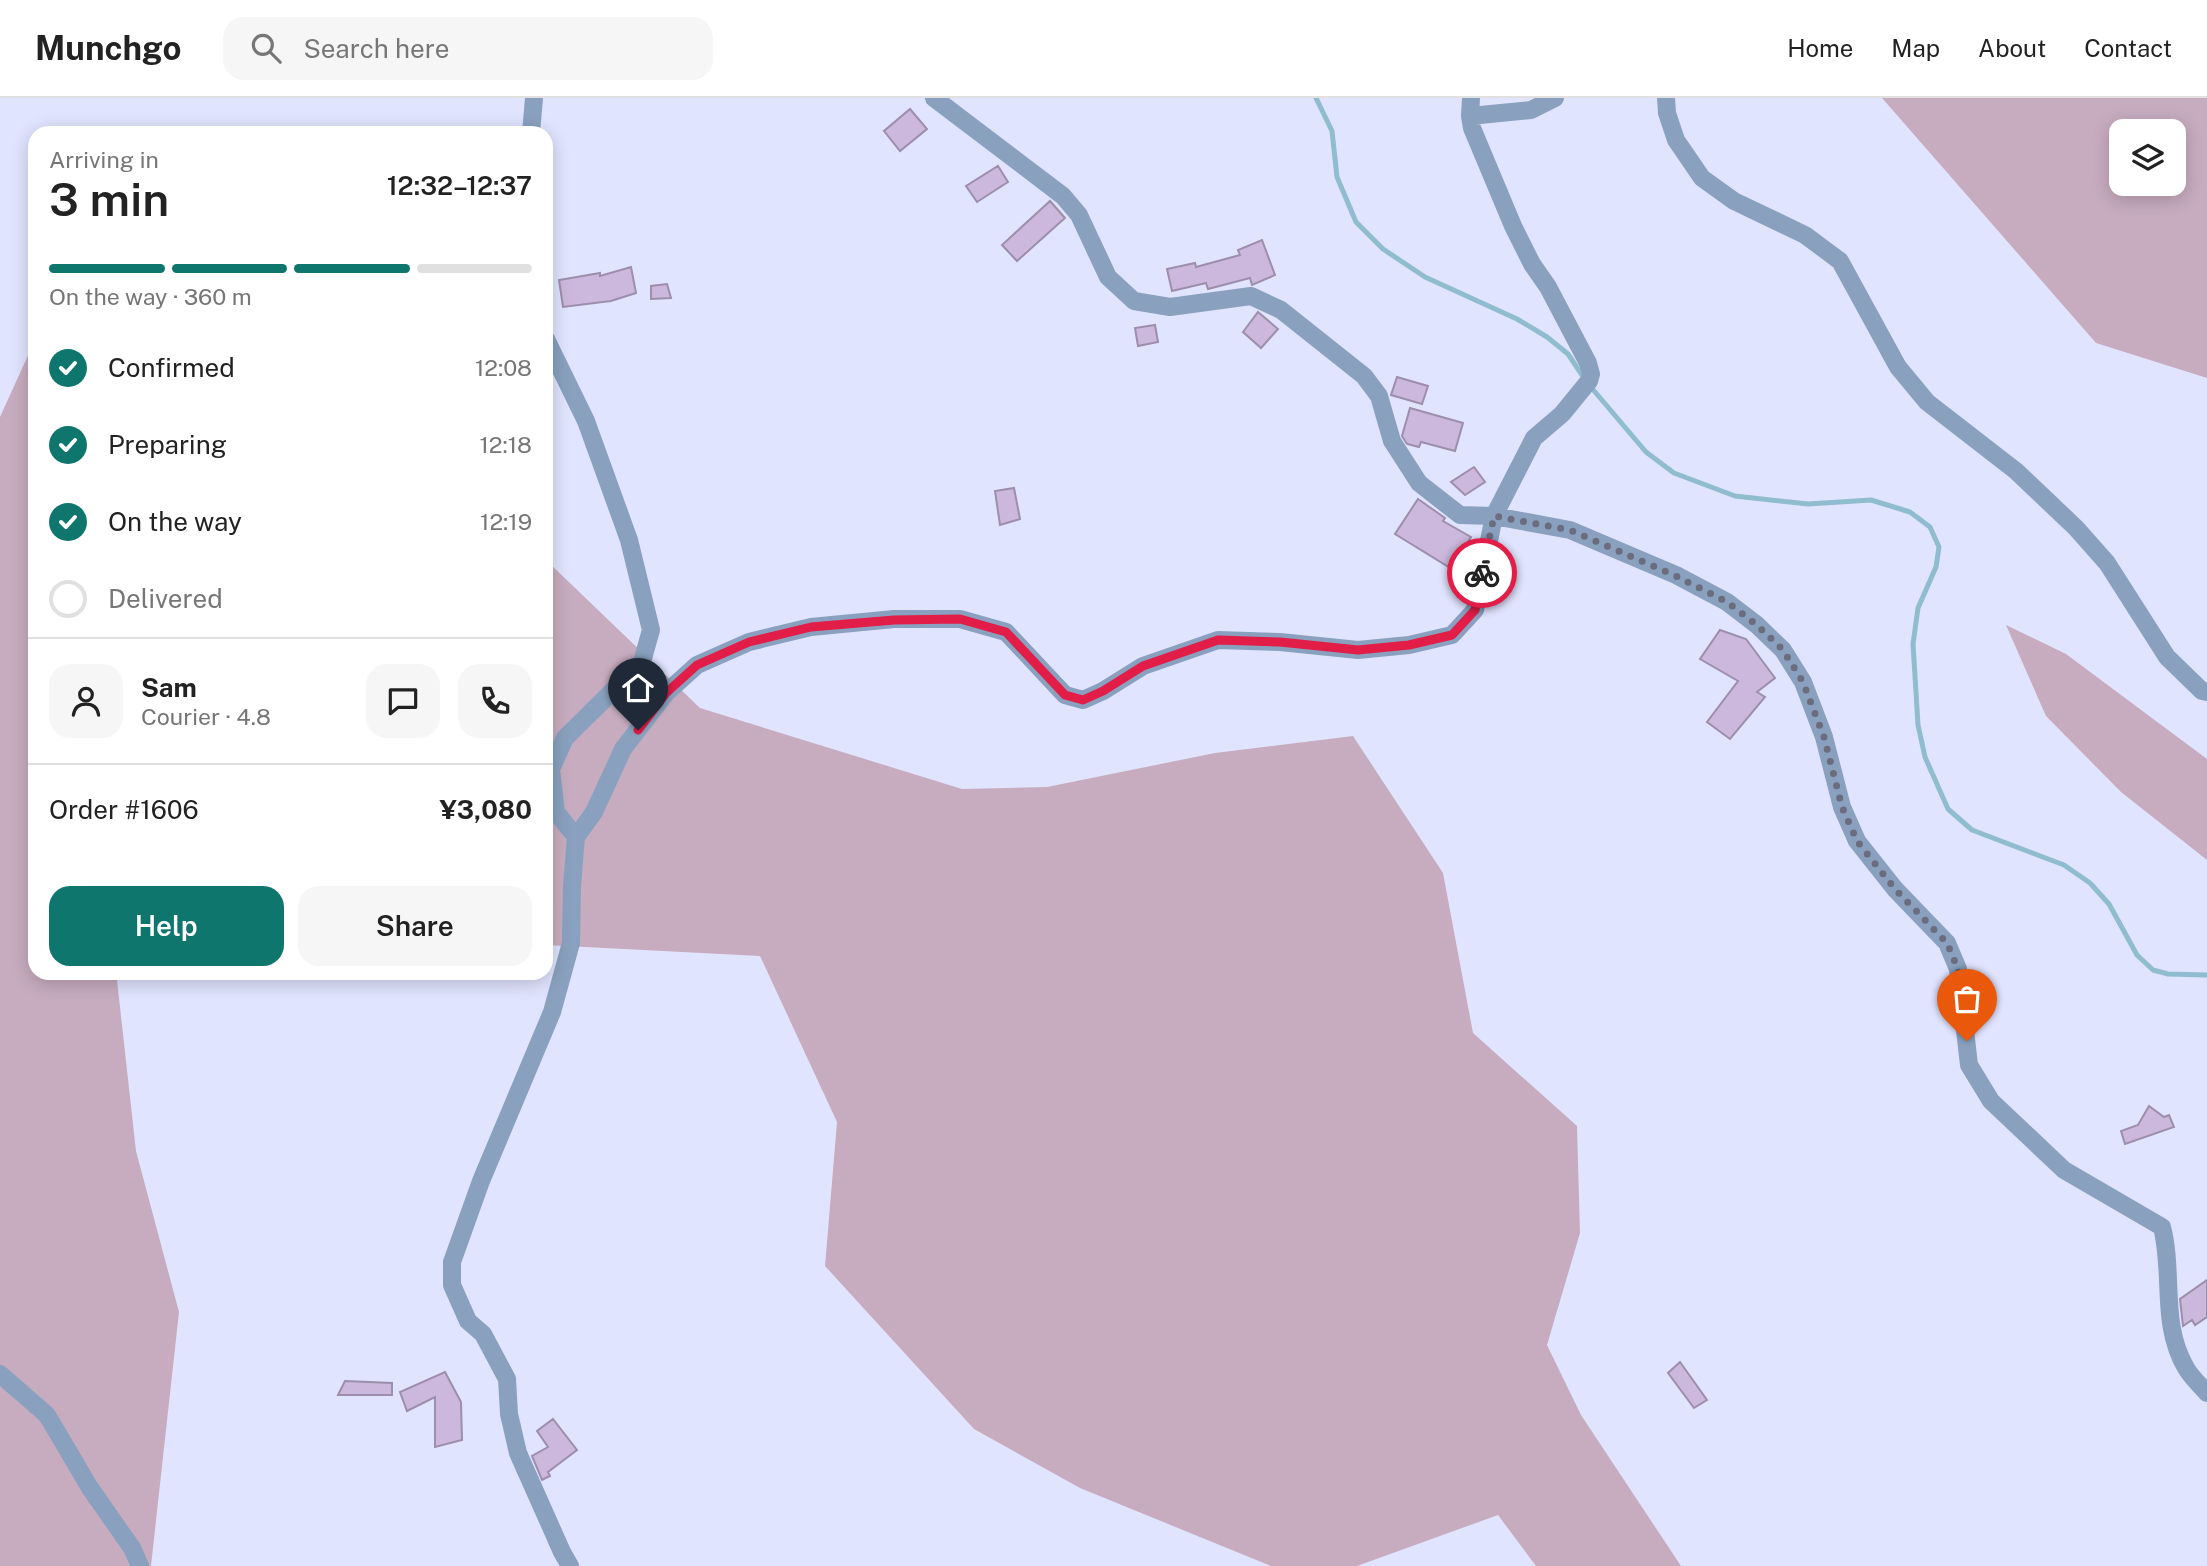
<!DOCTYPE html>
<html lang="en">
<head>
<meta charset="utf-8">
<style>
	:root { --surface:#fff; --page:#f6f6f6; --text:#222; --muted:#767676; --line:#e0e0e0; --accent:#0f766e }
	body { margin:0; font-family:"Public Sans",sans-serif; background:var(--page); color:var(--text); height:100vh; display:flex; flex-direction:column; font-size:26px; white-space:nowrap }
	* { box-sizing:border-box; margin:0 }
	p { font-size:23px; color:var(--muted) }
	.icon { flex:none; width:38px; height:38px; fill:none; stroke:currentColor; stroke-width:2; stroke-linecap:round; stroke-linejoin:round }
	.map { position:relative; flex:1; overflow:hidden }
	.side { position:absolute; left:28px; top:28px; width:525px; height:854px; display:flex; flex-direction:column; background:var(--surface); border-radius:21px; box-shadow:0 4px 18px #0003 }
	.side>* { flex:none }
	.fabs { position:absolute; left:2109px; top:21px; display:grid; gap:14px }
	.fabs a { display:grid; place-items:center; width:77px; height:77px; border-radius:14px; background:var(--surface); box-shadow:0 4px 18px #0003; font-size:35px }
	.pin { position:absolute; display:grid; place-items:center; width:60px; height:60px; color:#fff; margin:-72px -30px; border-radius:50% 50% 50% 0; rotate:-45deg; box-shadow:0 0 7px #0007 }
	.pin .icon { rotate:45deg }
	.courier { position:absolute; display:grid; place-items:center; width:70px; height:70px; margin:-35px; border:5px solid #e11d48; border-radius:50%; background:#fff; color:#222; box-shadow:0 2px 9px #0007 }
	.overview em { font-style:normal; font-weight:600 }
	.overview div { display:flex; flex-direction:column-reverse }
	.overview { display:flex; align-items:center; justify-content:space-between; height:119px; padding:0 21px }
	h1 { font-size:46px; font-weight:600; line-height:52px }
	.bar { display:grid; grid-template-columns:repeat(4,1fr); gap:10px 7px; align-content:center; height:84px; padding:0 21px }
	.bar i { height:9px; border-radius:5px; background:var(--line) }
	.bar .current { background:var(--accent) }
	.bar p { grid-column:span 4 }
	.line { display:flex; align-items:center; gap:18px; padding:0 21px; border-top:2px solid var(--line) }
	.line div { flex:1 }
	.round { display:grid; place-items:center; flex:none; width:74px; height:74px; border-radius:21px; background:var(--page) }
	ol { padding:0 21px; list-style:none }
	li { display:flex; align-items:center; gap:21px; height:77px }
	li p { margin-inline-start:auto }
	li .icon { padding:7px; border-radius:50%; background:var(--accent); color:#fff; stroke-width:4 }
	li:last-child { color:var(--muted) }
	li i { width:38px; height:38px; border:4px solid var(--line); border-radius:50% }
	.button { display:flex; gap:14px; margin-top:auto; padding:14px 21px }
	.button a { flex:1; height:80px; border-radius:21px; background:var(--accent); color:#fff; font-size:28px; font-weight:600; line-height:80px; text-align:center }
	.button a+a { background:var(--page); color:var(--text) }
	header { display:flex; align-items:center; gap:42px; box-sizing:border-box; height:98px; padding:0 35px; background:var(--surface); border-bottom:2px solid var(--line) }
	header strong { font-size:33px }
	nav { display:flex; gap:38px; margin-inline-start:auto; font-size:24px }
	.search { width:490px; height:63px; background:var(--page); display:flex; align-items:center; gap:18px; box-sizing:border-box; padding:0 24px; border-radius:21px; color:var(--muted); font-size:26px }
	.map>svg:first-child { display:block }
	.green { fill:#c7acbf; fill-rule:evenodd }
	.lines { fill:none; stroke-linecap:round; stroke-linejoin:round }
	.stream { stroke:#8fbccf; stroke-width:5 }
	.building { fill:#cbb8dc; stroke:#9d8eab; stroke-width:2 }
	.minor { stroke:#89a1bf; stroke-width:18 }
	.done { stroke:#6b6c7d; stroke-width:7; stroke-dasharray:0 12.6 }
	.route { stroke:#e11d48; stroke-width:9 }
</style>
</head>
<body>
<header>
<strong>Munchgo</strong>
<div class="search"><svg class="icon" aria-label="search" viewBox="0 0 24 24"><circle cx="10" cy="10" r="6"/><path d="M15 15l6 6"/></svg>Search here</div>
<nav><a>Home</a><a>Map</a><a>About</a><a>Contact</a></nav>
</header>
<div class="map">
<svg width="2207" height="1468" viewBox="0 0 2207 1468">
	<rect width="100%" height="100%" fill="#e1e4fe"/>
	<path class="green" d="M1882 0H2207V280L2096 245ZM2174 33V86H2121V33Z
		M35 242V875H119L117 882 136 1053 179 1214 151 1468H0V319Z
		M546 462 700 610 962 691 1047 689 1215 655 1353 638 1443 775 1473 935 1577 1028 1580 1135 1547 1247 1581 1317 1681 1468H1536L1498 1417 1357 1468H1271L1080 1390 974 1331 825 1168 837 1024 760 858 546 847Z
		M2006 527 2066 556 2207 661V762L2121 694 2046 618Z"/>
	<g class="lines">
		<path class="stream" d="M1316 0 1332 33 1337 79 1356 124 1383 151 1425 179 1517 221 1547 239 1568 256 1584 280
			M1590 288 1646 354 1674 375 1735 398 1808 406 1871 402 1910 414 1930 429 1939 449 1936 469 1918 510 1913 546 1918 627 1925 659 1948 711 1972 732 2064 767 2090 785 2109 806 2137 857 2153 872 2168 876 2207 877"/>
	</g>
	<path class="building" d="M910 11 927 31 900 53 884 33Z
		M998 68 1008 84 977 104 966 88Z
		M1050 103 1065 120 1017 163 1002 147Z
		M1262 142 1275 177 1252 187 1250 180 1208 191 1206 185 1172 193 1167 171 1195 165 1196 169 1240 157 1238 152Z
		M631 169 636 195 611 203 563 209 559 182 600 175V178Z
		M667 186 671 200 651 201V188Z
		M1258 214 1278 231 1261 250 1243 234Z
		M1155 227 1158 244 1138 248 1135 230Z
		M1397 279 1428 288 1422 306 1391 297Z
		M1410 310 1463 325 1455 353 1421 344 1419 349 1407 346 1402 338Z
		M1474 369 1485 384 1465 397 1451 384Z
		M1014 390 1020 421 1000 427 995 393Z
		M1418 401 1445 420 1443 423 1471 439 1452 471 1395 436Z
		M1720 532 1746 541 1775 580 1757 594 1765 599 1730 641 1707 624 1738 583 1700 561Z
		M2149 1008 2164 1019 2169 1017 2174 1029 2125 1046 2121 1033 2138 1027Z
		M2207 1182V1219L2195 1227 2192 1222 2183 1228 2180 1201Z
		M1680 1264 1707 1302 1694 1310 1668 1275Z
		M445 1274 461 1304 462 1342 435 1349V1299L407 1313 400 1294Z
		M345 1283 392 1285V1297H338Z
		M553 1321 577 1352 548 1374 550 1378 542 1382 532 1358 548 1349 537 1333Z"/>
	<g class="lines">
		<path class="minor" d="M934 0 1063 98 1079 117 1108 179 1134 203 1170 209 1251 198 1281 212 1364 278 1379 298 1392 343 1419 385 1460 417 1494 418 1570 432 1676 477 1727 504 1757 527 1783 552 1803 584 1824 639 1842 709 1857 743 1895 791 1947 845 1958 871 1969 967 1991 1003 2064 1072 2162 1129C2174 1176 2160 1226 2186 1270 2191 1279 2200 1287 2207 1295
			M1666 0 1667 15 1676 42 1702 80 1734 103 1805 137 1840 163 1898 269 1927 304 2016 373 2076 430 2107 465 2167 559 2202 593 2207 594
			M1470 18 1531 12 1555 0
			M531 35 534 0
			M546 241 586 323 629 442 651 532 642 564 565 640 551 671 556 714 576 739
			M0 1276 47 1317 90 1390 132 1450 140 1468
			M570 1468 562 1454 518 1355 509 1316 507 1281 483 1236 468 1223 452 1187V1164L481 1083 552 914 571 845 572 788 576 739 594 714 623 651 666 595 697 567 749 544 811 529 894 521H960L1006 534 1065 597 1083 602 1103 593 1143 568 1218 542 1280 544 1358 552 1409 547 1452 537 1475 512 1494 418 1534 340 1562 316 1589 283 1591 276 1588 265 1548 189 1532 166 1513 128 1472 30 1470 18 1471 0"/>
	</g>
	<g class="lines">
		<path class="done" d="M1482 475 1494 418 1570 432 1676 478 1727 504 1757 527 1783 552 1803 584 1824 639 1842 709 1857 743 1895 791 1947 845 1958 871 1967 943"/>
		<path class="route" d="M638 632 666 595 697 567 749 544 811 529 894 522 960 521 1006 534 1065 597 1083 602 1103 593 1143 568 1218 542 1280 544 1358 552 1409 547 1452 537 1475 512 1482 475"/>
	</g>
</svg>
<div class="fabs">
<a><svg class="icon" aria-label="layers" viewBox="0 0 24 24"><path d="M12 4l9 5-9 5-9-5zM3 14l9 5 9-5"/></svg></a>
</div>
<div class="pin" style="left:1967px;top:943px;background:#ea580c"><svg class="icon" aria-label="bag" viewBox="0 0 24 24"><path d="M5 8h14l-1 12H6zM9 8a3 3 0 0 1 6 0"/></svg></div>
<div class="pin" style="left:638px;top:632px;background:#1f2937"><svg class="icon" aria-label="home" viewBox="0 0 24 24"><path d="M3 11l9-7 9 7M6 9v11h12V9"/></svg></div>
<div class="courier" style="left:1482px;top:475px"><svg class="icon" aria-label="bike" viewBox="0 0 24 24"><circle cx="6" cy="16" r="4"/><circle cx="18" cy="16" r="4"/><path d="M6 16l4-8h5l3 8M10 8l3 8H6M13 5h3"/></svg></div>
<section class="side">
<div class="overview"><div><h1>3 min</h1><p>Arriving in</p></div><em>12:32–12:37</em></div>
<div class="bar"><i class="current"></i><i class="current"></i><i class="current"></i><i></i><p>On the way · 360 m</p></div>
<ol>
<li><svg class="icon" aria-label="check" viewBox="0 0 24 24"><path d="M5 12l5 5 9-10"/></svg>Confirmed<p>12:08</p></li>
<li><svg class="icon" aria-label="check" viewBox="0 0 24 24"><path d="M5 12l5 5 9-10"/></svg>Preparing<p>12:18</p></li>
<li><svg class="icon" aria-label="check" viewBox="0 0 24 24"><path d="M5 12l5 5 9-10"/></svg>On the way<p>12:19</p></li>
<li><i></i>Delivered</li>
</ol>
<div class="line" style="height:126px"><a class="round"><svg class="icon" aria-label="person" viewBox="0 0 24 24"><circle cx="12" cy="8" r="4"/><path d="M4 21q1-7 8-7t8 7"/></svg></a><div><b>Sam</b><p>Courier · 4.8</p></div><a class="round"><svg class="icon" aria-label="chat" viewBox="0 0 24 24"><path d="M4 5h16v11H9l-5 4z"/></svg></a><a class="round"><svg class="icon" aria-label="phone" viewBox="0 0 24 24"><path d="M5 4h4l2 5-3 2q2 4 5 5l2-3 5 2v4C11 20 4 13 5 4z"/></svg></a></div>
<div class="line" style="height:91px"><div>Order #1606</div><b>¥3,080</b></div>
<div class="button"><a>Help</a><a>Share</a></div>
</section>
</div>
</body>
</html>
